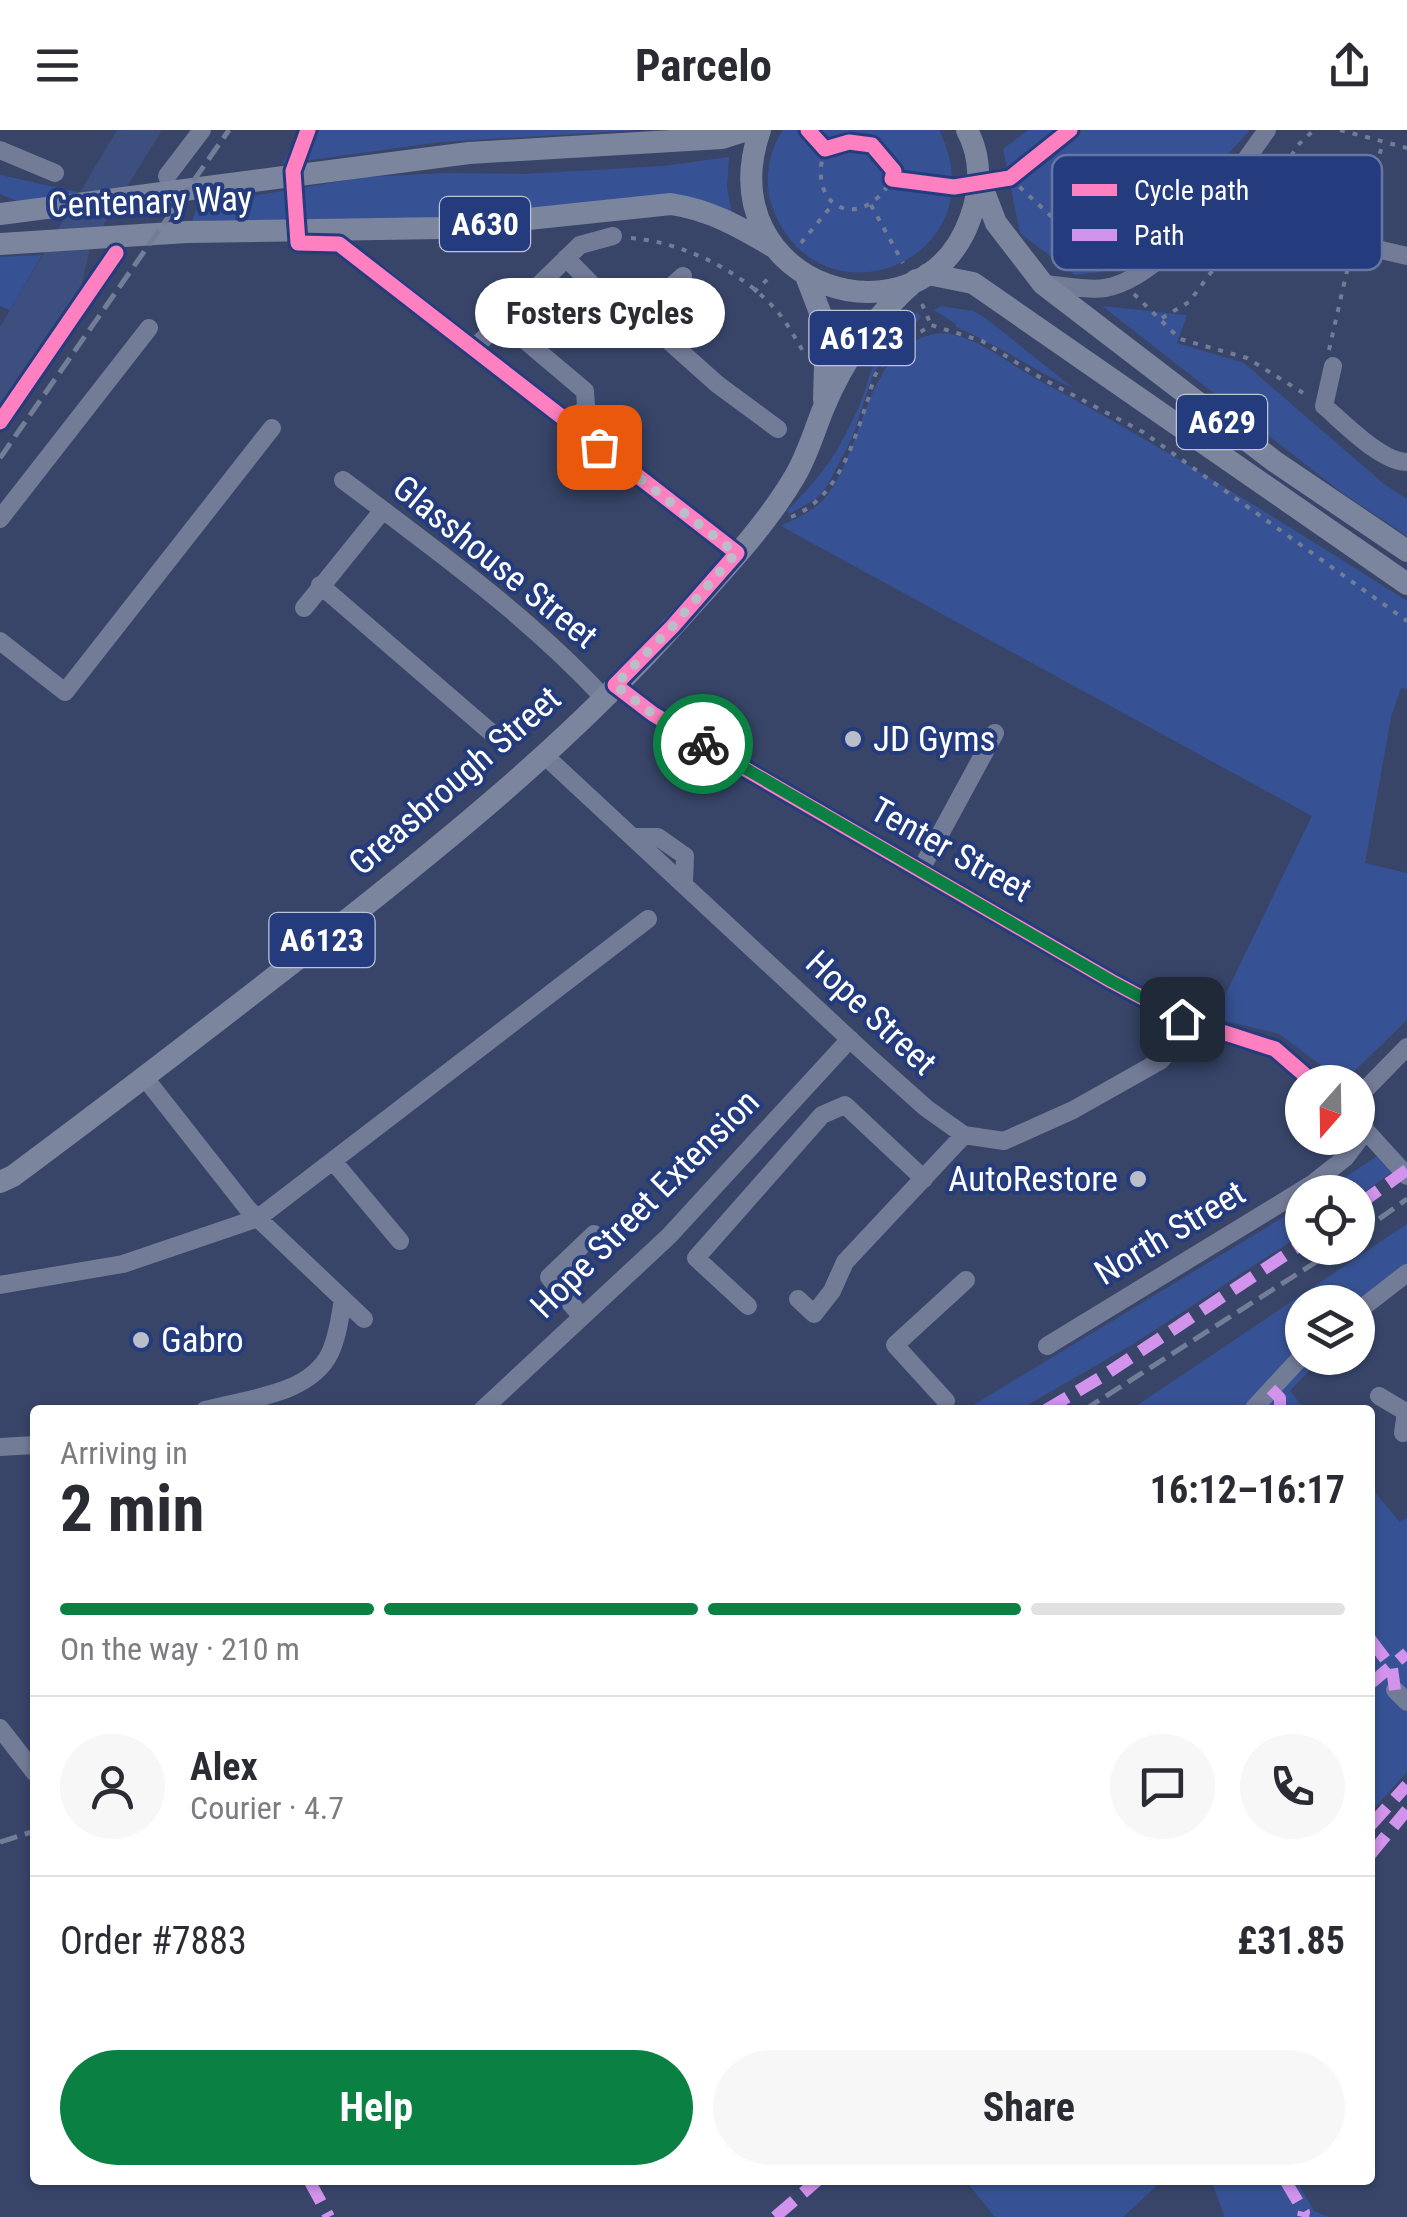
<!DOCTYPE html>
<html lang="en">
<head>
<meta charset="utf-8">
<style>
	:root { --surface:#fff; --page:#f7f7f7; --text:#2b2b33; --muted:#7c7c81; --line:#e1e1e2; --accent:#0b8043 }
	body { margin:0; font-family:"Roboto Condensed",sans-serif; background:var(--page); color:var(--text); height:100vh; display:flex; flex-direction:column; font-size:38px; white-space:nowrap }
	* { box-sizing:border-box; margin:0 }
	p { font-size:32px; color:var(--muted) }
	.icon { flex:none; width:55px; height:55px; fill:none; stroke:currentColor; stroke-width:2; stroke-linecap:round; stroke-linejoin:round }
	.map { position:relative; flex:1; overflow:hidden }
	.panel { position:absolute; left:30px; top:1275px; width:1345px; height:780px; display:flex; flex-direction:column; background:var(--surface); border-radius:10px; box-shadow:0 2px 8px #0004 }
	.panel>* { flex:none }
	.needle { width:65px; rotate:200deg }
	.controls { position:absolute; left:1285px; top:935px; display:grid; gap:20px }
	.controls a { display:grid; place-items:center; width:90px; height:90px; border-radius:50%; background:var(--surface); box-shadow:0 2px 8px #0004; font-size:50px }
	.pin { position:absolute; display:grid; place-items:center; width:85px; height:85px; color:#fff; margin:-42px; border-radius:20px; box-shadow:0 5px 15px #0006 }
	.courier { position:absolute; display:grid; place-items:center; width:100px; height:100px; margin:-50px; border:8px solid #0b8043; border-radius:50%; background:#fff; color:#222; box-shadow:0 2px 12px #0007 }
	.bubble { position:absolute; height:70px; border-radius:35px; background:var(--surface); box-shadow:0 2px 8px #0004; font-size:32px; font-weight:700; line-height:70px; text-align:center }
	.overview em { font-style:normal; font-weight:700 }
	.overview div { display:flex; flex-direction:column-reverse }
	.overview { display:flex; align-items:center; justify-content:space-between; height:170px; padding:0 30px }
	h1 { font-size:65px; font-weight:700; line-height:75px }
	.bar { display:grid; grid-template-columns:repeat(4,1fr); gap:15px 10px; align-content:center; height:120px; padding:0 30px }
	.bar i { height:12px; border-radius:8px; background:var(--line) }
	.bar .current { background:var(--accent) }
	.bar p { grid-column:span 4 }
	.line { display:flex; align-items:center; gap:25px; padding:0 30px; border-top:2px solid var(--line) }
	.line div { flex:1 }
	.round { display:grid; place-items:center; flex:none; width:105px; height:105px; border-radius:52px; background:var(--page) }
	.button { display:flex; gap:20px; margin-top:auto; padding:20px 30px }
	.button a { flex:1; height:115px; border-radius:60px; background:var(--accent); color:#fff; font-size:40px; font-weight:700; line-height:115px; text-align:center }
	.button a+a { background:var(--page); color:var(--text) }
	header { display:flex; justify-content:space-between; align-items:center; height:130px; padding:0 30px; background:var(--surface); font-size:45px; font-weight:700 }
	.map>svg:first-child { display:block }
	.green { fill:#375294 }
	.water { fill:#3d4f7e }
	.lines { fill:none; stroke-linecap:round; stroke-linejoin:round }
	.path { stroke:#737c97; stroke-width:4; stroke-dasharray:5 8; stroke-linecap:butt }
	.minor { stroke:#737c97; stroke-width:18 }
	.major { stroke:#7c859e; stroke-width:22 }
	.rail { stroke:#747d97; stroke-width:5; stroke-dasharray:18 8; stroke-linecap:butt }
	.quiet { stroke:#d193ec; stroke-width:12; stroke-dasharray:25 12; stroke-linecap:butt }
	.cycleway-casing { stroke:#243c7d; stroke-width:21 }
	.cycleway { stroke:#ff80c0; stroke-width:15 }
	.done { stroke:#b9beca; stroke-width:10; stroke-dasharray:0 18 }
	.route { stroke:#0b8043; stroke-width:12 }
	.poi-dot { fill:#b9beca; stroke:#243c7d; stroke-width:4 }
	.labels { text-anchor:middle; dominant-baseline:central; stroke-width:8; stroke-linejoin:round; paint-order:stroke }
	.shield { fill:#243c7d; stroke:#bdc4d8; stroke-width:2.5 }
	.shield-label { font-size:32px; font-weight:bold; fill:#fff }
	.street-label { font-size:35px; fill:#fff; stroke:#243c7d }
	.poi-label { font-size:35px; fill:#fff; stroke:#243c7d; text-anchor:start }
	.key { fill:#243c7d; stroke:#6676a4; stroke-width:2.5 }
	.key-label { font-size:28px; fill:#fff }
</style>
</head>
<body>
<header><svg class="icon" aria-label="menu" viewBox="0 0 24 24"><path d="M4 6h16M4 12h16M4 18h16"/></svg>Parcelo<svg class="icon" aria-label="share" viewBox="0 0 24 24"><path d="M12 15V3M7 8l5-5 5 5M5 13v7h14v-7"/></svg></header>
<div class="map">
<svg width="1407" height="2087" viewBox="0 0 1407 2087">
	<rect width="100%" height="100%" fill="#384569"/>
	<path class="green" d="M300 0H639L441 12 282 34Z
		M783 0H939C1003 131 815 205 771 73 764 50 769 19 783 0Z
		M1028 0H1250L1123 139 1075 145 1020 103 1003 19Z
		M729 27 727 57 732 84 192 91 198 75 366 47 447 43 525 44 663 36Z
		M0 45 78 62 72 72 17 71 0 64Z
		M42 125 10 180 0 176V127Z
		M941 176 973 181 984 187 1073 258C1033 240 997 214 956 197V194L934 180Z
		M1102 176 1187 185 1177 213 1244 233 1384 354 1407 369V406L1341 362Z
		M917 182 921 187 874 242 852 308 827 356 816 369 789 384 787 381C807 360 827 339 841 313 850 296 861 274 866 257 877 223 885 201 917 182Z
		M945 203C982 209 1008 234 1040 251 1166 318 1286 395 1407 471V559L1401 558 1391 587 1365 733 1407 743V890L1343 952 1279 904 1214 888 1312 686 781 396C797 388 814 381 826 367 867 315 865 207 945 203Z
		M1379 1025 1392 1042 1358 1067V1062H1323Z
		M1302 1076V1104L1135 1213 1019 1280H965Z
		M1407 1094V1152L1358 1195V1172H1302V1228H1321L1290 1261 1305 1280H1130Z
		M1370 1357 1400 1392 1407 1388V1642L1370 1683Z
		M965 2050H1163L1123 2087H995Z
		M1211 2050H1296L1314 2081 1328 2087H1225Z"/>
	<path class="water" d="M117 0H162L91 115 80 161 67 187 0 287V197Z"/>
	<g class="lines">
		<path class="path" d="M1340 0 1407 18
			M825 19C805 78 861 104 892 49
			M300 24 308 0
			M1010 48 1109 140
			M871 75 903 133
			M1257 81 1298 15 1314 0
			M1359 99 1383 12
			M631 108C684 112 748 144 781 186 790 198 798 213 806 226
			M801 113 833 74
			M346 120 366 136
			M754 162 771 146
			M1134 164 1180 209 1247 228 1308 266
			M922 174 931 195
			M1162 188 1189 172 1251 89
			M1329 220 1349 132
			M791 387C837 369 853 315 867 272 871 262 872 250 877 242 890 222 911 208 931 195L982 211 1041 248 1143 302 1407 491"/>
		<path class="minor" d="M0 20 55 43
			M167 46 202 0
			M1269 94 1407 126
			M566 128 610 173 651 195 717 254 778 299
			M379 143 737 423
			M1044 154C1062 155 1087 161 1105 158 1165 148 1233 48 1267 0
			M637 186 683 146
			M502 191 585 261 586 276 572 296
			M473 219 580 115 613 106
			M1333 236 1324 276C1344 293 1381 332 1407 332
			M343 350C433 418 526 484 603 567
			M0 389 149 198
			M320 455 494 605
			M304 478 383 380
			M0 511 65 562 272 298
			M615 555 653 584 728 629 1111 851 1182 889 1275 919 1313 952
			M712 620 732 586
			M543 624 869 927 926 978 964 1005 1004 1011 1073 980 1160 931 1176 914 1182 889
			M634 707H658L685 726 684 753
			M920 741 995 603
			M145 948 248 1079 364 1189
			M1358 967 1407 917
			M1358 992 1407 1046
			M333 1031 400 1111
			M0 1155 123 1134 258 1088 648 789
			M798 1169 814 1184 832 1161 845 1132 964 1005
			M748 1176 696 1128 822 985 845 975 924 1049
			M1358 1181 1407 1143
			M581 1186 549 1147 594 1104
			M1047 1216 1312 1054 1345 1028 1366 1000
			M1379 1266 1406 1282 1403 1303
			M946 1271 895 1215 966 1150
			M1254 1278 1302 1226
			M205 1280C245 1269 310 1265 330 1223 338 1206 340 1187 343 1169
			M482 1280 669 1106 850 909
			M0 1317 35 1315
			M1395 1560 1407 1572
			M0 1598 35 1643"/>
		<path class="major" d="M760 0C706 157 921 225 970 89 981 60 982 28 967 0
			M979 49 996 93 1043 154 1274 331 1407 421
			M0 84 469 23 722 8 747 0
			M0 114 187 102 443 98 671 74C710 80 738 96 772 116
			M928 144 973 153 1407 454
			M806 146 826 198 824 270
			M0 1052 13 1046C114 971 214 894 314 816 440 717 568 614 675 494 715 449 765 398 795 346 808 324 814 301 824 277 845 226 875 186 916 150"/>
		<path class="rail" d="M0 328 229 0
			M1358 1104 1407 1069
			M1084 1280 1338 1118
			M0 1712 35 1701"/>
		<path class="quiet" d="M1358 1075 1407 1040
			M1271 1259 1280 1268V1280
			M1046 1280 1103 1246 1302 1114
			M1370 1509 1392 1538 1395 1560
			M1370 1554 1407 1523
			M1370 1696 1407 1655
			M1370 1725 1407 1680
			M309 2050 329 2087
			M1285 2050 1304 2082 1303 2087
			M775 2087 818 2050"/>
		<g class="cycleway-casing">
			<path id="cycleway" d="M308 0 293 41 298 113 339 114 737 423 672 497 615 555 653 584 728 629 1111 851 1182 889 1275 919 1313 952
				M808 0 825 19 849 12 872 15 894 41 892 49 954 57 1010 48 1070 0
				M0 292 116 123"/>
		</g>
		<use href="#cycleway" class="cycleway"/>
	</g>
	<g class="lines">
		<path class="done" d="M599 317 736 423 672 497 615 555 653 584 703 614"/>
		<path class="route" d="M703 614 1111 851 1182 889"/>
	</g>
	<g class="poi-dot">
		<circle cx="853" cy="609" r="10"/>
		<circle cx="1138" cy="1049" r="10"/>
		<circle cx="141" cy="1210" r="10"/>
	</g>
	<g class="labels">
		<g class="shield">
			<rect x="440" y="67" width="90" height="54" rx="8"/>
			<rect x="809.5" y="181" width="105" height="54" rx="8"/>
			<rect x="1177" y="265" width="90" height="54" rx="8"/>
			<rect x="269.5" y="783" width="105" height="54" rx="8"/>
		</g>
		<g class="shield-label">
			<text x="485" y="94">A630</text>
			<text x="862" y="208">A6123</text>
			<text x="1222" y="292">A629</text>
			<text x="322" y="810">A6123</text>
		</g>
		<g class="street-label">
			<text transform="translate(150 72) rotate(-2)">Centenary Way</text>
			<text transform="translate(495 432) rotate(39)">Glasshouse Street</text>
			<text transform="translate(455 651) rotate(-41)">Greasbrough Street</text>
			<text transform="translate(951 720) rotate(29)">Tenter Street</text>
			<text transform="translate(871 883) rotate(43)">Hope Street</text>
			<text transform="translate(645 1074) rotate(-45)">Hope Street Extension</text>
			<text transform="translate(1170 1103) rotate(-31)">North Street</text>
		</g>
		<g class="poi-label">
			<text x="873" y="609">JD Gyms</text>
			<text x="1118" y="1049" text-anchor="end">AutoRestore</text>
			<text x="161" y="1210">Gabro</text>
		</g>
	</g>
	<rect x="1052" y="25" width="330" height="115" rx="15" class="key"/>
	<rect x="1072" y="54" width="45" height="12" fill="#ff80c0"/>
	<rect x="1072" y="99" width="45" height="12" fill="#d193ec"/>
	<g class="key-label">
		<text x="1134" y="70">Cycle path</text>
		<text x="1134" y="115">Path</text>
	</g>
</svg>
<div class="controls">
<a><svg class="needle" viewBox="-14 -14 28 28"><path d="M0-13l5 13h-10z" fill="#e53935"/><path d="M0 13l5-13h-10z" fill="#7c7c81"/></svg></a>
<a><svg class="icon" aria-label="locate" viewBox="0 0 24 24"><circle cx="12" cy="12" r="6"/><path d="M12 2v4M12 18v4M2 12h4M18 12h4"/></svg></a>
<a><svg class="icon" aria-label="layers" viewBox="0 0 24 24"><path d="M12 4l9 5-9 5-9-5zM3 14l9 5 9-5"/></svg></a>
</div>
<div class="pin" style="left:599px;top:317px;background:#ea580c"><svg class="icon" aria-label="bag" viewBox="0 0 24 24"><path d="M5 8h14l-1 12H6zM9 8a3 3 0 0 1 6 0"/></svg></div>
<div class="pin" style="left:1182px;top:889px;background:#1f2937"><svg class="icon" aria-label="home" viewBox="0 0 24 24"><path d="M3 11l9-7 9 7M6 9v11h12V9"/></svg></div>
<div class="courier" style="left:703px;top:614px"><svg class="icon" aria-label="bike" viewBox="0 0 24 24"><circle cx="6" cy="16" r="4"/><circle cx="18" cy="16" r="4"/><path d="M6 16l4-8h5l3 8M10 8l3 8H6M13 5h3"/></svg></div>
<div class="bubble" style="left:475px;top:148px;width:250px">Fosters Cycles</div>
<section class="panel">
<div class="overview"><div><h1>2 min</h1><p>Arriving in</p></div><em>16:12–16:17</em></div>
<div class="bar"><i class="current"></i><i class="current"></i><i class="current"></i><i></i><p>On the way · 210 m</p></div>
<div class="line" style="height:180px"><a class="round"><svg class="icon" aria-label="person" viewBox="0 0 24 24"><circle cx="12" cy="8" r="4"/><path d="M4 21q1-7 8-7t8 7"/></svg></a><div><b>Alex</b><p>Courier · 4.7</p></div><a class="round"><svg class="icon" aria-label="chat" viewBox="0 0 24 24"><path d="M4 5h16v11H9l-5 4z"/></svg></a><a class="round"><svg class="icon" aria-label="phone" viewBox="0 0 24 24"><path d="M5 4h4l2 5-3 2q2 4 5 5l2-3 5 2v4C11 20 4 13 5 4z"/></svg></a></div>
<div class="line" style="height:130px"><div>Order #7883</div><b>£31.85</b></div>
<div class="button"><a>Help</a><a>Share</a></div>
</section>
</div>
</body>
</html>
